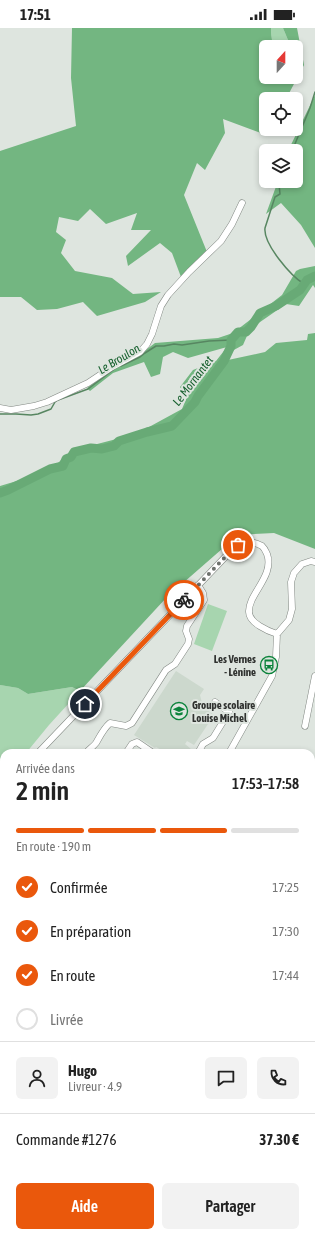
<!DOCTYPE html>
<html lang="fr">
<head>
<meta charset="utf-8">
<style>
	:root { --surface:#fff; --page:#f2f2f2; --text:#222; --muted:#767676; --line:#e0e0e0; --accent:#ea580c }
	body { margin:0; font-family:"Asap Condensed",sans-serif; background:var(--page); color:var(--text); height:100vh; display:flex; flex-direction:column; font-size:15px; white-space:nowrap }
	* { box-sizing:border-box; margin:0 }
	p { font-size:13px; color:var(--muted) }
	.icon { flex:none; width:22px; height:22px; fill:none; stroke:currentColor; stroke-width:2; stroke-linecap:round; stroke-linejoin:round }
	.map { position:relative; flex:1; overflow:hidden }
	.sheet { position:absolute; left:0px; top:721px; width:315px; height:488px; display:flex; flex-direction:column; background:var(--surface); border-radius:12px 12px 0 0; box-shadow:0 2px 6px #0003 }
	.sheet>* { flex:none }
	.needle { width:26px; rotate:21deg }
	.buttons { position:absolute; left:259px; top:12px; display:grid; gap:8px }
	.buttons a { display:grid; place-items:center; width:44px; height:44px; border-radius:6px; background:var(--surface); box-shadow:0 2px 6px #0003; font-size:20px }
	.pin { position:absolute; display:grid; place-items:center; width:34px; height:34px; color:#fff; margin:-17px; border:2px solid #fff; border-radius:50%; box-shadow:0 1px 4px #0007 }
	.courier { position:absolute; display:grid; place-items:center; width:40px; height:40px; margin:-20px; border:3px solid #ea580c; border-radius:50%; background:#fff; color:#222; box-shadow:0 1px 5px #0007 }
	.headline em { font-style:normal; font-weight:600 }
	.headline div { display:flex; flex-direction:column-reverse }
	.headline { display:flex; align-items:center; justify-content:space-between; height:68px; padding:0 16px }
	h1 { font-size:26px; font-weight:600; line-height:30px }
	.bar { display:grid; grid-template-columns:repeat(4,1fr); gap:6px 4px; align-content:center; height:48px; padding:0 16px }
	.bar i { height:5px; border-radius:3px; background:var(--line) }
	.bar .current { background:var(--accent) }
	.bar p { grid-column:span 4 }
	.line { display:flex; align-items:center; gap:10px; padding:0 16px; border-top:1px solid var(--line) }
	.line div { flex:1 }
	.round { display:grid; place-items:center; flex:none; width:42px; height:42px; border-radius:6px; background:var(--page) }
	ol { padding:0 16px; list-style:none }
	li { display:flex; align-items:center; gap:12px; height:44px }
	li p { margin-inline-start:auto }
	li .icon { padding:4px; border-radius:50%; background:var(--accent); color:#fff; stroke-width:4 }
	li:last-child { color:var(--muted) }
	li i { width:22px; height:22px; border:2px solid var(--line); border-radius:50% }
	.button { display:flex; gap:8px; margin-top:auto; padding:8px 16px }
	.button a { flex:1; height:46px; border-radius:6px; background:var(--accent); color:#fff; font-size:16px; font-weight:600; line-height:46px; text-align:center }
	.button a+a { background:var(--page); color:var(--text) }
	.status { display:flex; justify-content:space-between; align-items:center; height:28px; padding:0 20px; background:var(--surface); direction:ltr }
	.status svg { height:11px; fill:currentColor }
	.map>svg:first-child { display:block }
	.built { fill:#ccd8cd }
	.green { fill:#a7d5af }
	.forest { fill:#73b681 }
	.lines { fill:none; stroke-linecap:round; stroke-linejoin:round }
	.stream { stroke:#578661; stroke-width:1.5 }
	.river { stroke:#68aa76; stroke-width:9 }
	.minor-casing { stroke:#838984; stroke-width:7 }
	.minor { stroke:#fff; stroke-width:6 }
	.done { stroke:#6d716d; stroke-width:4; stroke-dasharray:0 7.2 }
	.route { stroke:#ea580c; stroke-width:5 }
	.labels { text-anchor:middle; dominant-baseline:central; stroke-width:4; stroke-linejoin:round; paint-order:stroke }
	.poi-label { font-size:11px; font-weight:bold; fill:#303230; stroke:#dee5df; text-anchor:end }
	.water-label { font-size:12px; font-style:italic; fill:#196230; stroke:#dee5df }
</style>
</head>
<body>
<div class="status"><b>17:51</b><svg viewBox="0 0 49 12"><path d="M0 12V9h3v3zM5 12V6h3v6zM10 12V3h3v9zM15 12V0h3v12zM26 1h20v11H26zM47 4h2v5h-2z"/></svg></div>
<div class="map">
<svg width="315" height="1209" viewBox="0 0 315 1209">
	<rect width="100%" height="100%" fill="#dee5df"/>
	<path class="built" d="M176 643 204 661 200 667 203 679 214 687 194 717 187 713 185 716 191 721 189 725H167L156 719 155 720 134 707Z
		M32 1205H200L198 1209H32Z"/>
	<path class="green" d="M271 0H283L288 12V19H273L271 5Z
		M208 576 227 583 212 623 194 616Z
		M0 657 18 660 28 666 72 659 80 663 49 697 26 725H4V746L0 743Z
		M2 893 4 894V915L0 921V896Z"/>
	<path class="forest" d="M72 0H271V5L273 19H266V49H296V19H288V12L283 0H297L304 37 286 71H266V101H272L269 108 223 91 225 105 205 142 197 135 184 167 207 224 181 249 172 225 160 215 128 238 126 228 151 202H131L137 185 106 196 90 181 78 193 59 189 56 204 66 212 61 225 75 243 112 250 133 266 161 264 145 274 97 288 83 274 57 281 37 282 21 269H0V123L76 98 71 50Z
		M315 67V220L301 197 281 175 266 186 278 153H296V123H288Z
		M315 238V260L313 257 299 278 286 276 250 301 243 317 232 323 228 332 265 324 276 315 307 312 308 306 315 305V521L274 505 238 507 167 569 80 663 72 659 28 666 18 660 0 657V458L20 452 58 435 63 430 78 421 128 408 149 399 182 381 187 369 180 359 193 342 216 333 227 319 188 330 173 324 163 329 160 346 151 349 144 334 113 345 90 363 87 360 113 340 138 328 155 315 218 310 233 305 282 267 296 243 300 241Z"/>
	<g class="lines">
		<path class="stream" d="M292 123 310 80 315 64
			M280 153 279 156 280 166 275 169 265 200C263 216 291 248 304 256
			M121 338 140 329 145 325 156 318H164L174 316 182 317 209 313 231 312
			M0 386H16L31 387 38 386 51 381 55 374 58 372 88 361 117 339"/>
		<path class="river" d="M0 465 8 462 50 441 63 438 66 431 71 429 74 424 91 420 102 421 114 418 119 413 147 404 172 398 195 374 198 368 224 333 231 318V312L238 304H246L251 299 260 285 276 278 300 262 307 252 315 248"/>
		<g class="minor-casing">
			<path id="minor" d="M0 380 11 382 34 378 47 374 88 355 112 339 140 324 147 316 152 306 161 278 168 267 189 244 221 213 232 196 242 175
				M277 606 289 592 292 581 291 554 294 545 302 536 311 533 315 534
				M305 698 315 648
				M38 725 229 525C234 521 238 517 244 515 251 513 256 515 262 518 265 521 265 522 267 526 275 548 248 566 249 584 249 595 268 603 277 606
				M86 725C89 721 93 719 96 715 100 708 104 700 110 695L126 698 132 695 166 642 175 636 188 616 189 611 186 603 187 598 204 572 203 565 198 557
				M126 725 132 716 137 714 153 725
				M198 725 203 716 213 710 229 684 215 674
				M229 725 272 648 276 629 277 606
				M0 765 4 761
				M0 821 4 822
				M311 866 315 867
				M311 933 315 935
				M311 970 315 971
				M0 1012 4 1021
				M311 1051 315 1039
				M0 1076 4 1075
				M311 1088 315 1092
				M0 1173 4 1174
				M27 1205 28 1209
				M297 1205 299 1209"/>
		</g>
		<use href="#minor" class="minor"/>
	</g>
	<g class="lines">
		<path class="done" d="M184 572 229 525 238 517"/>
		<path class="route" d="M85 676 184 572"/>
	</g>
	<defs>
		<g id="bus-ring" transform="scale(0.9)"><circle r="9.5" fill="#dee5df" stroke="#0b833b" stroke-width="1.5"/><path d="M-5-6H5V4H4V6H2V4H-2V6H-4V4H-5ZM-3.5-4V0h7V-4ZM-3.5 1.2v1.5H-2V1.2ZM2 1.2v1.5H3.5V1.2Z" fill="#0b833b"/></g>
		<g id="school-ring" transform="scale(0.9)"><circle r="9.5" fill="#dee5df" stroke="#0b833b" stroke-width="1.5"/><path d="M0-5L7-2L0 1L-7-2ZM-4 1L0 2.5L4 1V4Q0 6-4 4Z" fill="#0b833b"/></g>
	</defs>
	<g fill-rule="evenodd">
		<use href="#bus-ring" x="269" y="637"/>
		<use href="#school-ring" x="179" y="683"/>
	</g>
	<g class="labels">
		<g class="poi-label">
			<text x="256" y="631">Les Vernes<tspan x="256" dy="13">- Lénine</tspan></text>
			<text x="192" y="677" text-anchor="start">Groupe scolaire<tspan x="192" dy="13">Louise Michel</tspan></text>
		</g>
		<g class="water-label">
			<text transform="translate(119 331) rotate(-31)">Le Broulon</text>
			<text transform="translate(193 353) rotate(-53)">Le Mornantet</text>
		</g>
	</g>
</svg>
<div class="buttons">
<a><svg class="needle" viewBox="-14 -14 28 28"><path d="M0-13l5 13h-10z" fill="#e53935"/><path d="M0 13l5-13h-10z" fill="#767676"/></svg></a>
<a><svg class="icon" aria-label="locate" viewBox="0 0 24 24"><circle cx="12" cy="12" r="6"/><path d="M12 2v4M12 18v4M2 12h4M18 12h4"/></svg></a>
<a><svg class="icon" aria-label="layers" viewBox="0 0 24 24"><path d="M12 4l9 5-9 5-9-5zM3 14l9 5 9-5"/></svg></a>
</div>
<div class="pin" style="left:238px;top:517px;background:#ea580c"><svg class="icon" aria-label="bag" viewBox="0 0 24 24"><path d="M5 8h14l-1 12H6zM9 8a3 3 0 0 1 6 0"/></svg></div>
<div class="pin" style="left:85px;top:676px;background:#1f2937"><svg class="icon" aria-label="home" viewBox="0 0 24 24"><path d="M3 11l9-7 9 7M6 9v11h12V9"/></svg></div>
<div class="courier" style="left:184px;top:572px"><svg class="icon" aria-label="bike" viewBox="0 0 24 24"><circle cx="6" cy="16" r="4"/><circle cx="18" cy="16" r="4"/><path d="M6 16l4-8h5l3 8M10 8l3 8H6M13 5h3"/></svg></div>
<section class="sheet">
<div class="headline"><div><h1>2 min</h1><p>Arrivée dans</p></div><em>17:53–17:58</em></div>
<div class="bar"><i class="current"></i><i class="current"></i><i class="current"></i><i></i><p>En route · 190 m</p></div>
<ol>
<li><svg class="icon" aria-label="check" viewBox="0 0 24 24"><path d="M5 12l5 5 9-10"/></svg>Confirmée<p>17:25</p></li>
<li><svg class="icon" aria-label="check" viewBox="0 0 24 24"><path d="M5 12l5 5 9-10"/></svg>En préparation<p>17:30</p></li>
<li><svg class="icon" aria-label="check" viewBox="0 0 24 24"><path d="M5 12l5 5 9-10"/></svg>En route<p>17:44</p></li>
<li><i></i>Livrée</li>
</ol>
<div class="line" style="height:72px"><a class="round"><svg class="icon" aria-label="person" viewBox="0 0 24 24"><circle cx="12" cy="8" r="4"/><path d="M4 21q1-7 8-7t8 7"/></svg></a><div><b>Hugo</b><p>Livreur · 4.9</p></div><a class="round"><svg class="icon" aria-label="chat" viewBox="0 0 24 24"><path d="M4 5h16v11H9l-5 4z"/></svg></a><a class="round"><svg class="icon" aria-label="phone" viewBox="0 0 24 24"><path d="M5 4h4l2 5-3 2q2 4 5 5l2-3 5 2v4C11 20 4 13 5 4z"/></svg></a></div>
<div class="line" style="height:52px"><div>Commande #1276</div><b>37.30 €</b></div>
<div class="button"><a>Aide</a><a>Partager</a></div>
</section>
</div>
</body>
</html>
